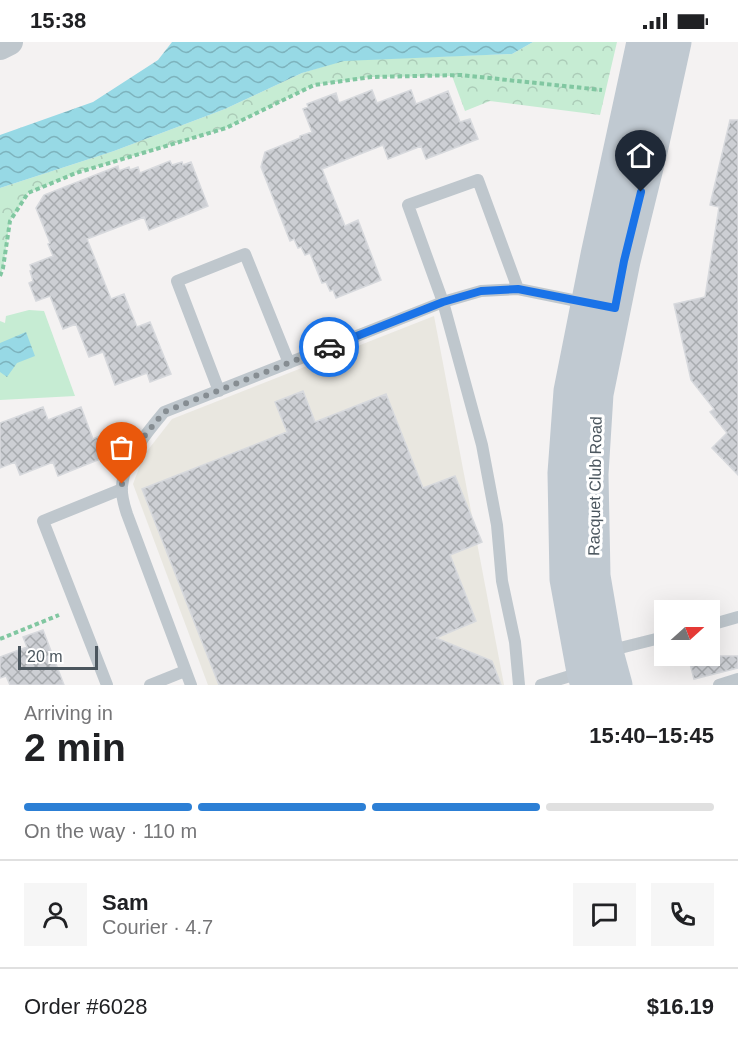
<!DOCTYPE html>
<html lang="en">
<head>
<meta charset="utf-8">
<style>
	:root { --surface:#fff; --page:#f6f6f6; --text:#202124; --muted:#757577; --line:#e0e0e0; --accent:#2c7fd5 }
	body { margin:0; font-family:Arial,sans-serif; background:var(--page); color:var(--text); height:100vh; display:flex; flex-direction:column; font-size:22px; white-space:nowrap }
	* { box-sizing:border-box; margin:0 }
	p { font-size:20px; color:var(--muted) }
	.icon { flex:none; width:33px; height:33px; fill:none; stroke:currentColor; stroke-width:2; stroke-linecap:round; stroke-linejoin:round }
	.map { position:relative; height:643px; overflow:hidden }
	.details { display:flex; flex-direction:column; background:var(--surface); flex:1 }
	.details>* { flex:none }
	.needle { width:39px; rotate:69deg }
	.buttons { position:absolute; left:654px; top:558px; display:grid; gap:12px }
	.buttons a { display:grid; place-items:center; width:66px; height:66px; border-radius:0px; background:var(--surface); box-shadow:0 6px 24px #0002; font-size:30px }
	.scale { position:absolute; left:18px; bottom:15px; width:80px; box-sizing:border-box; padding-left:6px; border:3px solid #4b565e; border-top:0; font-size:16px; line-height:21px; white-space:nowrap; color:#4b565e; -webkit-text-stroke:4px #fff; paint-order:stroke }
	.pin { position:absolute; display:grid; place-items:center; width:51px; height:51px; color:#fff; margin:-62px -26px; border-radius:50% 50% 50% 0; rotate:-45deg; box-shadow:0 0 6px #0007 }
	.pin .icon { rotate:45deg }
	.courier { position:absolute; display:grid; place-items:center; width:60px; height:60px; margin:-30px; border:4px solid #1a73e8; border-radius:50%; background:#fff; color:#222; box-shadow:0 2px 8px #0007 }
	.head em { font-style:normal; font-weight:700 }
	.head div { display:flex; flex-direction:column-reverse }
	.head { display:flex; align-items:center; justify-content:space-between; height:102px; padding:0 24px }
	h1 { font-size:39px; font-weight:700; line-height:45px }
	.bar { display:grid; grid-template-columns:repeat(4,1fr); gap:9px 6px; align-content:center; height:72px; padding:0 24px }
	.bar i { height:8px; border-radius:4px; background:var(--line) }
	.bar .selected { background:var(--accent) }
	.bar p { grid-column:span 4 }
	.line { display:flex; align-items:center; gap:15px; padding:0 24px; border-top:2px solid var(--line) }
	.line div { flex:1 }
	.round { display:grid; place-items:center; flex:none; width:63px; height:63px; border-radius:0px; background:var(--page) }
	.status { display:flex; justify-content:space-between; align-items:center; height:42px; padding:0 30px; background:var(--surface); direction:ltr }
	.status svg { height:16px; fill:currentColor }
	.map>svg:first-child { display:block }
	.commercial { fill:#e9e7e0 }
	.forest { fill:url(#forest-crowns) }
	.pitch { fill:#c6ecd3 }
	.water { fill:url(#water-waves) }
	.building { fill:url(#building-cross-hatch); stroke:#d7d9dd; stroke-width:1.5 }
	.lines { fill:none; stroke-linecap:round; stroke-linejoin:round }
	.path { stroke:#81c7a1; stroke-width:4; stroke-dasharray:4.5 3; stroke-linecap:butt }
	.lane { stroke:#bfc7cd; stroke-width:12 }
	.street { stroke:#bfc7cd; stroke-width:26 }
	.secondary { stroke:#c0c9d1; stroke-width:33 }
	.done { stroke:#868d92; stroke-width:6; stroke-dasharray:0 10.8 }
	.route { stroke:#1a73e8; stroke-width:8 }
	.labels { text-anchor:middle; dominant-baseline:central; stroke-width:6; stroke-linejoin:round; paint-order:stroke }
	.street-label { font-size:16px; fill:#4b565e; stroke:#fff }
</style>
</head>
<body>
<div class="status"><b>15:38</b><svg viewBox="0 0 49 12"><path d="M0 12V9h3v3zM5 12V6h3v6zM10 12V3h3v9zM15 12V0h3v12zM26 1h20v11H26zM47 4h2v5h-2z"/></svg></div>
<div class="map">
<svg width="738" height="643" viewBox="0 0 738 643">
	<defs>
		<pattern id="forest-crowns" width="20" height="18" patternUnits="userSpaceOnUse" patternTransform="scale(1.5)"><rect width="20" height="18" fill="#c6ecd3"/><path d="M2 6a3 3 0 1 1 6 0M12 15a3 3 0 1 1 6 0" fill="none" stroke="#acccb8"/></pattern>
		<pattern id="water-waves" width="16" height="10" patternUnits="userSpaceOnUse" patternTransform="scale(1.5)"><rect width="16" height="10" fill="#97d9e5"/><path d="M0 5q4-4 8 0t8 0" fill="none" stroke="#7db3bd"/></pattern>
		<pattern id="building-cross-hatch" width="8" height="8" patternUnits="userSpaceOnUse" patternTransform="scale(1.5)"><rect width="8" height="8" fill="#cdcfd4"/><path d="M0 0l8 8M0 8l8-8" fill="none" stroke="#a8abaf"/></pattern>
	</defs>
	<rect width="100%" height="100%" fill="#f4f2f2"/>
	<path class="commercial" d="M434 274 504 643H208L133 442 144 413 172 377Z"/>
	<path class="forest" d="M533 0H617L600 73 490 59 465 69 452 34 371 35 314 43 226 86 76 131 28 151 10 179 3 226 0 234V146L114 109 225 67 302 31 344 18 512 12Z"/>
	<path class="pitch" d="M29 268 44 269 75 354 0 358V279L5 281 6 274Z"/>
	<path class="water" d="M172 0H533L512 12 344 19 302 31 225 67 114 109 0 146V93L93 60 158 18Z
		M26 290 35 314 17 321 7 335 0 330V301Z"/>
	<path class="building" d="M372 48 377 61 411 48 416 62 448 49 460 80 470 77 478 97 426 117 421 104 388 117 383 103 322 127 345 184 358 178 381 238 336 256 333 248 330 249 326 240 322 241 310 211 305 213 301 205 298 206 294 197 290 199 261 125 265 110 300 96V94L312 90 303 67 308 65 307 62 336 51 339 61Z
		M730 78H738V433L712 406 727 391 710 370 714 367 691 338 674 262 705 255 719 165 710 163Z
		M170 119 172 123 182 120 183 123 191 120 208 164 149 188 144 175 87 197 111 257 124 252 137 285 150 280 171 332 150 340 147 331 115 343 103 310 89 315 76 282 63 287 50 254 36 259 29 241 33 239 30 229 32 228 30 223 53 214 48 202 50 201 36 166 44 153 118 124 119 129 129 125 130 128 138 125 140 131Z
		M303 349 315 380 386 352 423 446 455 434 482 500 450 513 476 579 436 596 492 619 501 643H219L142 447 287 390 275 360Z
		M43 365 48 378 81 365 93 397 102 393 110 413 58 434 53 420 20 433 15 420 0 426V381Z
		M43 588 64 643H10L6 634 0 636V615L27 605 23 595Z
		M688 614H738V626L694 637Z"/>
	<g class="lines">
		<path class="path" d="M0 234 3 226 10 179 28 151 76 131 226 86 314 43 371 35 461 33 602 48
			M0 597 59 573"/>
		<path class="lane" d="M518 247 478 138 408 163 443 260 482 403 497 483 502 539 515 600 519 643
			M219 349 177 239 245 212 289 321
			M710 583 738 575
			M608 609 664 595
			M107 643 43 479 122 447
			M150 643 185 629
			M191 643 127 472C124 463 121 453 122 444 124 418 148 389 164 370L443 260 481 249 518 247 587 261
			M541 643 583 630
			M719 643 738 637"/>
		<path class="street" d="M0 5 10 0"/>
		<path class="secondary" d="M587 643 583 630 566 537 564 431 570 349 597 213 643 0
			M616 643 607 610 594 534 592 432 597 352 624 219 652 105 675 0"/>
	</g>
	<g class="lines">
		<path class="done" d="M122 442 126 428 142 397 164 370 329 305"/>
		<path class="route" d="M329 305 443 260 481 249 518 247 615 266 624 219 641 150"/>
	</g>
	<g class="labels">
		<g class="street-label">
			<text transform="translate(595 444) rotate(-89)">Racquet Club Road</text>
		</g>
	</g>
</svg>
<div class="buttons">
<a><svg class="needle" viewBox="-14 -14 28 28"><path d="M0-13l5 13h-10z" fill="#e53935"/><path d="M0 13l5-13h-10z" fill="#757577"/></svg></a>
</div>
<div class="scale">20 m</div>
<div class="pin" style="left:122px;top:442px;background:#ea580c"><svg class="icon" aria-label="bag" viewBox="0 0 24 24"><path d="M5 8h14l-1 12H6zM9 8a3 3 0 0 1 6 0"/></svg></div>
<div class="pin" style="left:641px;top:150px;background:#1f2937"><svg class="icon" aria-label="home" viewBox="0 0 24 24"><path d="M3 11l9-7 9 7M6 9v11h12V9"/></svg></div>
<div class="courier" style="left:329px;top:305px"><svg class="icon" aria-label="car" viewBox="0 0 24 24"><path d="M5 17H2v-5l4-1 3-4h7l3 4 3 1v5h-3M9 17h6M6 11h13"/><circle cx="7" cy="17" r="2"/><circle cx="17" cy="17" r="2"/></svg></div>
</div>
<section class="details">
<div class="head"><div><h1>2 min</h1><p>Arriving in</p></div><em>15:40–15:45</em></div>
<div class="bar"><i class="selected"></i><i class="selected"></i><i class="selected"></i><i></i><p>On the way · 110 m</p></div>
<div class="line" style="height:108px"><a class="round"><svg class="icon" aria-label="person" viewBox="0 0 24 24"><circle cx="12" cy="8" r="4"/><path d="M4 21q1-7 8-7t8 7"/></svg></a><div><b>Sam</b><p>Courier · 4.7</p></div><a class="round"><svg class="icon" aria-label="chat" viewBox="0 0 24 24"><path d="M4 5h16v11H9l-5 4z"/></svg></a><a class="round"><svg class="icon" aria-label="phone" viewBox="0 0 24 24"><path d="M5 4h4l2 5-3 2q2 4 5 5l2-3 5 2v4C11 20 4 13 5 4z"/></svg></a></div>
<div class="line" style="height:78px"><div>Order #6028</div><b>$16.19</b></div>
</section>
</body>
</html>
